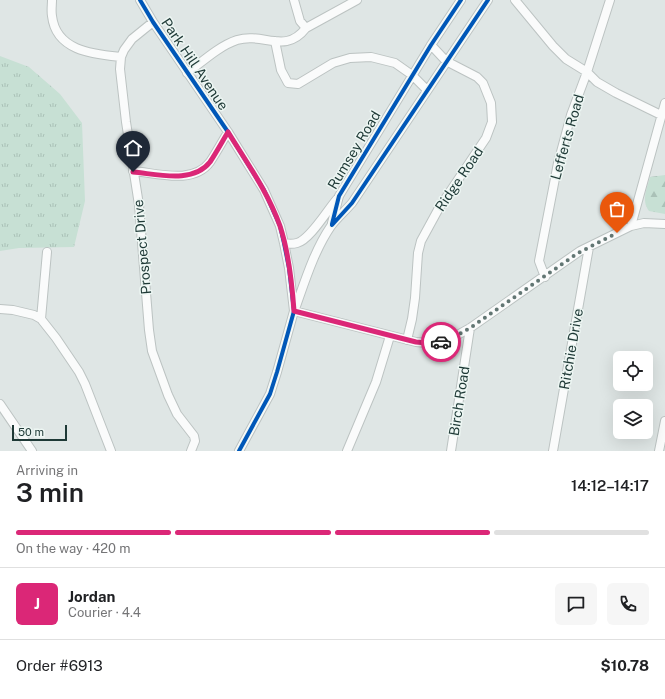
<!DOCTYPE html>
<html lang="en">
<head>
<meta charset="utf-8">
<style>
	:root { --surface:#fff; --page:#f6f6f6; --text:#202124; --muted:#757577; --line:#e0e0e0; --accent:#db2777 }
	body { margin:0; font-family:"Public Sans",sans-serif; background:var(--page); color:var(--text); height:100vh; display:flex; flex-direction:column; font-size:15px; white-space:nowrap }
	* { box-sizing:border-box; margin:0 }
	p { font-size:13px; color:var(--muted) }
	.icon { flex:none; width:22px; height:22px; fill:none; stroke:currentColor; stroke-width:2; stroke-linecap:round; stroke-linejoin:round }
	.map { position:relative; height:451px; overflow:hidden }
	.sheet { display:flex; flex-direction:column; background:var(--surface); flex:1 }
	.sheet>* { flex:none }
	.fabs { position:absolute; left:613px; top:351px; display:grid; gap:8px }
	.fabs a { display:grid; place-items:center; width:40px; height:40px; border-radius:6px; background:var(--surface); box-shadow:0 4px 16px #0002; font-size:20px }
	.scale { position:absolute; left:12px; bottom:10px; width:55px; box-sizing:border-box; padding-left:4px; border:2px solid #1e3936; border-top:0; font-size:11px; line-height:14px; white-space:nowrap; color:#1e3936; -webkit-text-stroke:3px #edf6f3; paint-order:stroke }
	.pin { position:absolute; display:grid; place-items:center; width:34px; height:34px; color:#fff; margin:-41px -17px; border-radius:50% 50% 50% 0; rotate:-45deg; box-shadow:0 0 4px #0007 }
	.pin .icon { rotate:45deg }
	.courier { position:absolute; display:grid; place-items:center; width:40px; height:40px; margin:-20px; border:3px solid #db2777; border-radius:50%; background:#fff; color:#222; box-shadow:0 1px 5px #0007 }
	.head em { font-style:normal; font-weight:600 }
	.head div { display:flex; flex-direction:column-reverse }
	.head { display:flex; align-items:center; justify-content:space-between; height:68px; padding:0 16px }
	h1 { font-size:26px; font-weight:600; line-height:30px }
	.bar { display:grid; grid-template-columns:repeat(4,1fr); gap:6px 4px; align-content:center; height:48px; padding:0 16px }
	.bar i { height:5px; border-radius:3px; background:var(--line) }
	.bar .selected { background:var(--accent) }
	.bar p { grid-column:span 4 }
	.line { display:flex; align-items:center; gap:10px; padding:0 16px; border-top:1px solid var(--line) }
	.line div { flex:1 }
	.round { display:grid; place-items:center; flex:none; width:42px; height:42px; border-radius:6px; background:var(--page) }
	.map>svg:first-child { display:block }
	.grass { fill:url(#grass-tufts) }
	.forest { fill:url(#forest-firs) }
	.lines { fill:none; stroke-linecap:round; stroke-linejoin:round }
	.minor-casing { stroke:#bcc3c2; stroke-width:10 }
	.minor { stroke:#fafbfb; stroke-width:8 }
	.cycleway-casing { stroke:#edf6f3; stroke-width:6 }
	.cycleway { stroke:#0057b8; stroke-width:4 }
	.done { stroke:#627673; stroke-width:4; stroke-dasharray:0 7.2 }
	.route { stroke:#db2777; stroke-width:5 }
	.labels { text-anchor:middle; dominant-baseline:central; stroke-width:3; stroke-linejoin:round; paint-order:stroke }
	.street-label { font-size:14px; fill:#1e3936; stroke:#edf6f3 }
</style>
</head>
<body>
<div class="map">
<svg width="665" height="451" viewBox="0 0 665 451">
	<defs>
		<pattern id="grass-tufts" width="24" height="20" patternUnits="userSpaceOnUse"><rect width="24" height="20" fill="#c7e0d4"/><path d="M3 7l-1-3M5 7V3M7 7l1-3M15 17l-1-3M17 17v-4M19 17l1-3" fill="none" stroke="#aac1b7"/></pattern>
		<pattern id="forest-firs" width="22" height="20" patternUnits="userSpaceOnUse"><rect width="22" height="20" fill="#c7e0d4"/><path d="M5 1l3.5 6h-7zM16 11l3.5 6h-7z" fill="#aac1b7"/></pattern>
	</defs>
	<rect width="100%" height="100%" fill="#dfe6e5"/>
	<path class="grass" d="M0 56 29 67 60 94 82 123 85 201 74 247 19 248 0 251Z"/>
	<path class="forest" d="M665 175V214L649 211C641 200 647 189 650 177Z"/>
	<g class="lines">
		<g class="minor-casing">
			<path id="minor" d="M52 0C52 5 51 11 52 16 56 51 93 54 121 57
				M140 0 153 22 228 132 264 190 280 226 284 243 289 268 294 311 277 372 270 394 239 451
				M294 0 300 21 306 28
				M515 0 553 46 566 59 587 72 597 82 616 93 661 115
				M153 22 132 39 124 50 121 57 120 69 126 122 139 205 149 330 152 351 168 395 177 414 194 436 195 441 191 451
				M275 41 281 70 288 83 298 84 333 63 350 58 371 57 395 63 412 75 427 90
				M187 73C202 62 219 46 237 40 264 32 285 55 306 28L357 0
				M133 171C157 173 193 185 210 162 216 153 222 142 228 132
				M332 223 339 196 431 45 461 0
				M631 226 665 103
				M284 243C289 244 293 244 297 243 310 240 328 209 337 199
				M545 277 539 261 558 163 571 115 587 72 610 0
				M0 309 13 310 34 315 41 319 56 338 79 372 85 384 111 451
				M295 309C305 281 314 251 331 226 337 218 345 211 352 203L488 0
				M294 311 416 342 427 343 443 342 452 338 470 328 580 251 631 226 644 223 665 224
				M41 319 47 252
				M407 340 412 319 415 298 418 253 421 241 439 208 486 138 492 122 491 103 483 83 477 77 446 61 431 45
				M0 404 32 451
				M347 451 376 382 390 336
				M451 451 470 328
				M553 451 589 247
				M659 451 665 421"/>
		</g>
		<use href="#minor" class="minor"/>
		<g class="cycleway-casing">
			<path id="cycleway" d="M140 0 153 22 228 132 264 190 280 226 284 243 289 268 294 311 277 372 270 394 239 451
				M332 224 339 196 431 45 461 0
				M332 225 352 203 488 0"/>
		</g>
		<use href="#cycleway" class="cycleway"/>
	</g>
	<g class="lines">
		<path class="done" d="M441 342 452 338 470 328 578 253 617 233"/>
		<path class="route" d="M133 172C157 174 193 184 210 162 216 153 222 142 228 132 247 163 268 192 280 226 289 253 292 283 294 311L416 342 427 343 441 342"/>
	</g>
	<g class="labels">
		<g class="street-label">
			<text transform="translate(195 64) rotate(56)">Park Hill Avenue</text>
			<text transform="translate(567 137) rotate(-74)">Lefferts Road</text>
			<text transform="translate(354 150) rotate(-59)">Rumsey Road</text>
			<text transform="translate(459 179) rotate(-56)">Ridge Road</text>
			<text transform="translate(142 247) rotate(-95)">Prospect Drive</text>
			<text transform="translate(571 349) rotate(-80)">Ritchie Drive</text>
			<text transform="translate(459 401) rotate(-81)">Birch Road</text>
		</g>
	</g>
</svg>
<div class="fabs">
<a><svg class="icon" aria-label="locate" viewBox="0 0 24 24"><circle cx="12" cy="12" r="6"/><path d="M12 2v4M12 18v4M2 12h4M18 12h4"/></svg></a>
<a><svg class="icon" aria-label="layers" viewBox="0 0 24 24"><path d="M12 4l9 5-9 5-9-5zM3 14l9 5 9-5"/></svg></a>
</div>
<div class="scale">50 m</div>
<div class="pin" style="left:617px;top:233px;background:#ea580c"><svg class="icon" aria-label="bag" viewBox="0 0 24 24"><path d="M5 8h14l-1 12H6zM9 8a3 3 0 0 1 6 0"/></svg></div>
<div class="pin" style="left:133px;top:172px;background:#1f2937"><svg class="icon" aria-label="home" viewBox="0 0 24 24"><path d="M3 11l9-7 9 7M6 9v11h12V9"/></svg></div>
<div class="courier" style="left:441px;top:342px"><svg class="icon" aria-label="car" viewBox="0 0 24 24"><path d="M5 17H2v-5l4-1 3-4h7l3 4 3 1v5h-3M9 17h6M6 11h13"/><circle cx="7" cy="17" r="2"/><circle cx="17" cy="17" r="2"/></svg></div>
</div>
<section class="sheet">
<div class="head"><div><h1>3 min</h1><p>Arriving in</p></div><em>14:12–14:17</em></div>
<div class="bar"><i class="selected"></i><i class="selected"></i><i class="selected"></i><i></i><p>On the way · 420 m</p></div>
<div class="line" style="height:72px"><b class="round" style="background:var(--accent);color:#fff">J</b><div><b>Jordan</b><p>Courier · 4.4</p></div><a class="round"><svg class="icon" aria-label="chat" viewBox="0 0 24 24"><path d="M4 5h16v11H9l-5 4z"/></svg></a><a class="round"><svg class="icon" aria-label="phone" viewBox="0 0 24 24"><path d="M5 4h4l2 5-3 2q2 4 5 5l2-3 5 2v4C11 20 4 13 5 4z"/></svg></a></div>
<div class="line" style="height:52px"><div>Order #6913</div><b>$10.78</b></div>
</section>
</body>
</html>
